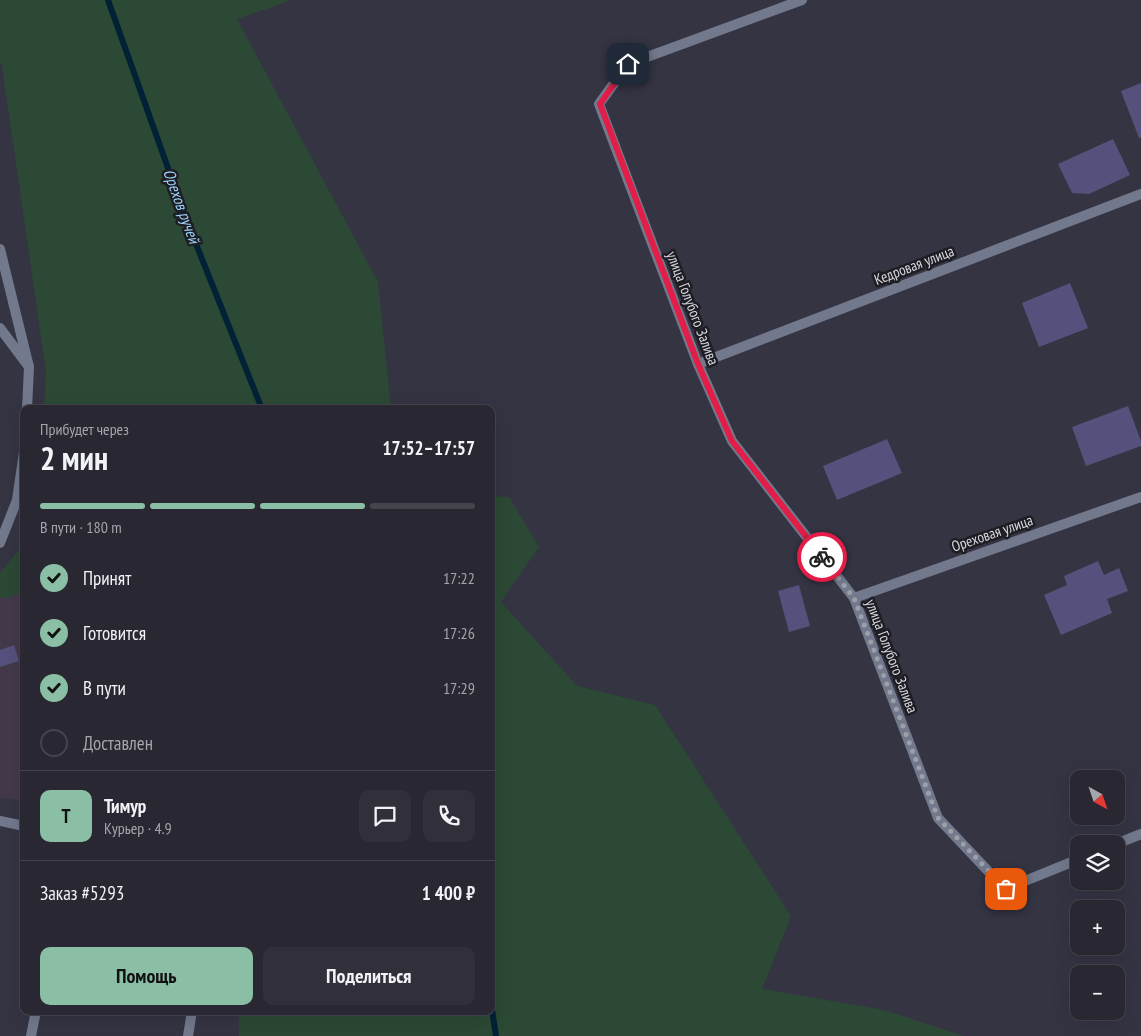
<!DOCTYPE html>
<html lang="ru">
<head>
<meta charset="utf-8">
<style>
	:root { --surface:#282732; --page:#302f3a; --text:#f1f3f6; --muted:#a5a5ac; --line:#44444d; --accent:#8abfa5 }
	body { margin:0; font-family:"PT Sans Narrow",sans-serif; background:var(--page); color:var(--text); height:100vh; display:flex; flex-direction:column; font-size:19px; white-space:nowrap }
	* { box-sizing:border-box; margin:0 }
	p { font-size:16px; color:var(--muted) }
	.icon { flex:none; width:28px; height:28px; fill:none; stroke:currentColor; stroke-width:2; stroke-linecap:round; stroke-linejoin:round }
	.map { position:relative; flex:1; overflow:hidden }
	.panel { position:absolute; left:20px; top:405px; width:475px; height:610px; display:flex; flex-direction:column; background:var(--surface); border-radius:10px; box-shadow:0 5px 20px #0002,0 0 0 1px var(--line) }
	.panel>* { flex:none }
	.needle { width:32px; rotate:140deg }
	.buttons { position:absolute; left:1070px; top:770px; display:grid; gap:10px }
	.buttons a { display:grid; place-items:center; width:55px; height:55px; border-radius:10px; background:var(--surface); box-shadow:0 5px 20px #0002,0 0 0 1px var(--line); font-size:25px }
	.pin { position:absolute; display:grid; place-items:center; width:42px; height:42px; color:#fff; margin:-21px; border-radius:10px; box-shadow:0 2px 8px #0006 }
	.courier { position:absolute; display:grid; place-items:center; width:50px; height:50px; margin:-25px; border:4px solid #e11d48; border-radius:50%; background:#fff; color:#222; box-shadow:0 1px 6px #0007 }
	.head em { font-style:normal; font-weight:700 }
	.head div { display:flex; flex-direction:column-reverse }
	.head { display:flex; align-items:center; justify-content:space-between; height:85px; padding:0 20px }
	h1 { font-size:32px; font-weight:700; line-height:38px }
	.bar { display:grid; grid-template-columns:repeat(4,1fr); gap:8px 5px; align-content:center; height:60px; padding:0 20px }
	.bar i { height:6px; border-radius:4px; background:var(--line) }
	.bar .current { background:var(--accent) }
	.bar p { grid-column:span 4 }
	.line { display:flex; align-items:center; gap:12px; padding:0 20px; border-top:1px solid var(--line) }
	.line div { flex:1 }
	.round { display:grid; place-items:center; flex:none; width:52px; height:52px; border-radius:10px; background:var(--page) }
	ol { padding:0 20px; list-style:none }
	li { display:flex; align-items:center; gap:15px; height:55px }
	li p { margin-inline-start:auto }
	li .icon { padding:5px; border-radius:50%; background:var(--accent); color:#111; stroke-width:4 }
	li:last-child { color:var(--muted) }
	li i { width:28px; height:28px; border:2px solid var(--line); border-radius:50% }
	.button { display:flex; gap:10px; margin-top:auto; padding:10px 20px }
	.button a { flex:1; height:58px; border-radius:10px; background:var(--accent); color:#111; font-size:20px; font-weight:700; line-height:58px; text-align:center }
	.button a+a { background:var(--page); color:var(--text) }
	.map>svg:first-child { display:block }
	.industrial { fill:#43394a }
	.green { fill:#2c4935 }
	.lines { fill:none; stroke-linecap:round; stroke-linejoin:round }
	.stream { stroke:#002136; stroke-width:6 }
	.building { fill:#55517d }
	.service { stroke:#72798d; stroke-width:10 }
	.minor { stroke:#72798d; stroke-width:10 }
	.done { stroke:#9f9faa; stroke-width:5; stroke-dasharray:0 9 }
	.route { stroke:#e11d48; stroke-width:6 }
	.labels { text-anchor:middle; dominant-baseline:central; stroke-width:5; stroke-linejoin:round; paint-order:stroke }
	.street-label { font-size:15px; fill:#d8d8e1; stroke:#1d1d23 }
	.water-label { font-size:16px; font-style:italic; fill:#9cd3fb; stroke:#1d1d23 }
</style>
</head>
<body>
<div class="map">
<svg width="1141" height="1036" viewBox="0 0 1141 1036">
	<rect width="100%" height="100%" fill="#353443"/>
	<path class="industrial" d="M24 592V801L0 798V597L6 598Z"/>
	<path class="green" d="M0 0H292L237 19 378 282 391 409H44L46 371 2 66 0 62Z
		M491 496 509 497 539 547 501 602 577 686 655 705 791 916 762 989 884 1010 964 1036H239V1011H491Z
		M24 534V592L6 598 0 597V573L18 551Z"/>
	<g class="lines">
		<path class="stream" d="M108 0 188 224 262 409
			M491 1003 496 1036"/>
	</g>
	<path class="building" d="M1141 83V137L1139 138 1121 91Z
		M1113 139 1130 175 1089 194 1072 193 1058 164Z
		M1070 283 1088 328 1039 347 1022 303Z
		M1128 406 1141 441V446L1086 466 1072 427Z
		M887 439 902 473 837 500 823 466Z
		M1098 561 1104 575 1119 568 1128 591 1107 599 1112 613 1061 635 1044 595 1067 585 1064 576Z
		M799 585 810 626 789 632 778 591Z
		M14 645 19 661 0 667V650Z"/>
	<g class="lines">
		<path class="service" d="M615 146 599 104 628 64 802 0
			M0 328 29 367
			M698 364 1141 194
			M854 598 1141 497
			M0 821 24 826
			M188 1036 192 1011"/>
		<path class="minor" d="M615 146 698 364 732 441 854 598 938 818 1005 889 1079 859
			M0 249 29 367 27 409
			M0 543 17 500 24 452
			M1116 844 1141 834
			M31 1036 36 1011"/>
	</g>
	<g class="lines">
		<path class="done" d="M822 557 854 598 938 818 1006 889"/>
		<path class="route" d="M628 64 600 104 698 364 732 441 822 557"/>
	</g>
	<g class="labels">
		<g class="street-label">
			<text transform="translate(914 265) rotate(-21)">Кедровая улица</text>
			<text transform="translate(693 308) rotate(69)">улица Голубого Залива</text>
			<text transform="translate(992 533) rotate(-19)">Ореховая улица</text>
			<text transform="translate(892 656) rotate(69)">улица Голубого Залива</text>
		</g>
		<g class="water-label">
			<text transform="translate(182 206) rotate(70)">Орехов ручей</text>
		</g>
	</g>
</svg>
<div class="buttons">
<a><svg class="needle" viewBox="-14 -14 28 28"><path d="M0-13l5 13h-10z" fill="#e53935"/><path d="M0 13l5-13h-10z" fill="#a5a5ac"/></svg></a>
<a><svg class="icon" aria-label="layers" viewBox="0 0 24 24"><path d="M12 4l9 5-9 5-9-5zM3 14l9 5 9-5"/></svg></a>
<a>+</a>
<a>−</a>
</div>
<div class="pin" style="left:1006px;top:889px;background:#ea580c"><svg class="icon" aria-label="bag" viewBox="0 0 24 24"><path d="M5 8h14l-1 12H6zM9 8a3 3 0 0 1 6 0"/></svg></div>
<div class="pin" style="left:628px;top:64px;background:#1f2937"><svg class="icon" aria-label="home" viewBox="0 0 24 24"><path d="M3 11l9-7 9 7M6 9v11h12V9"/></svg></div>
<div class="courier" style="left:822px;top:557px"><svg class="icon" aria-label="bike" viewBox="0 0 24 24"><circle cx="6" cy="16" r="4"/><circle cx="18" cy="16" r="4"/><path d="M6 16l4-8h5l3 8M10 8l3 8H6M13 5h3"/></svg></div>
<section class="panel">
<div class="head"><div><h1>2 мин</h1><p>Прибудет через</p></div><em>17:52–17:57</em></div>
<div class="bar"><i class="current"></i><i class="current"></i><i class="current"></i><i></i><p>В пути · 180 m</p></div>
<ol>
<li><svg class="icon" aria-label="check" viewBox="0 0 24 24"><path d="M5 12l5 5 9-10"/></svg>Принят<p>17:22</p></li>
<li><svg class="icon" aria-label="check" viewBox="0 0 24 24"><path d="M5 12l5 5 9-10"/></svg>Готовится<p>17:26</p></li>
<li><svg class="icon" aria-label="check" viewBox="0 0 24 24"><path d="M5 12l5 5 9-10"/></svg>В пути<p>17:29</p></li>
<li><i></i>Доставлен</li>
</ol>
<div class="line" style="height:90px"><b class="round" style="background:var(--accent);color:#111">Т</b><div><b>Тимур</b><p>Курьер · 4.9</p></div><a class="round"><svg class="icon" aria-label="chat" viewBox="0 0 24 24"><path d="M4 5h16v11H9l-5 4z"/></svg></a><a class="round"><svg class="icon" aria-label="phone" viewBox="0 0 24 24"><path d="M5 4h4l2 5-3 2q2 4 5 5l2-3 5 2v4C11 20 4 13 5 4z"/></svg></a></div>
<div class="line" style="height:65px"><div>Заказ #5293</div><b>1 400 ₽</b></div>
<div class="button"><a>Помощь</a><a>Поделиться</a></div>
</section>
</div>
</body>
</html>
